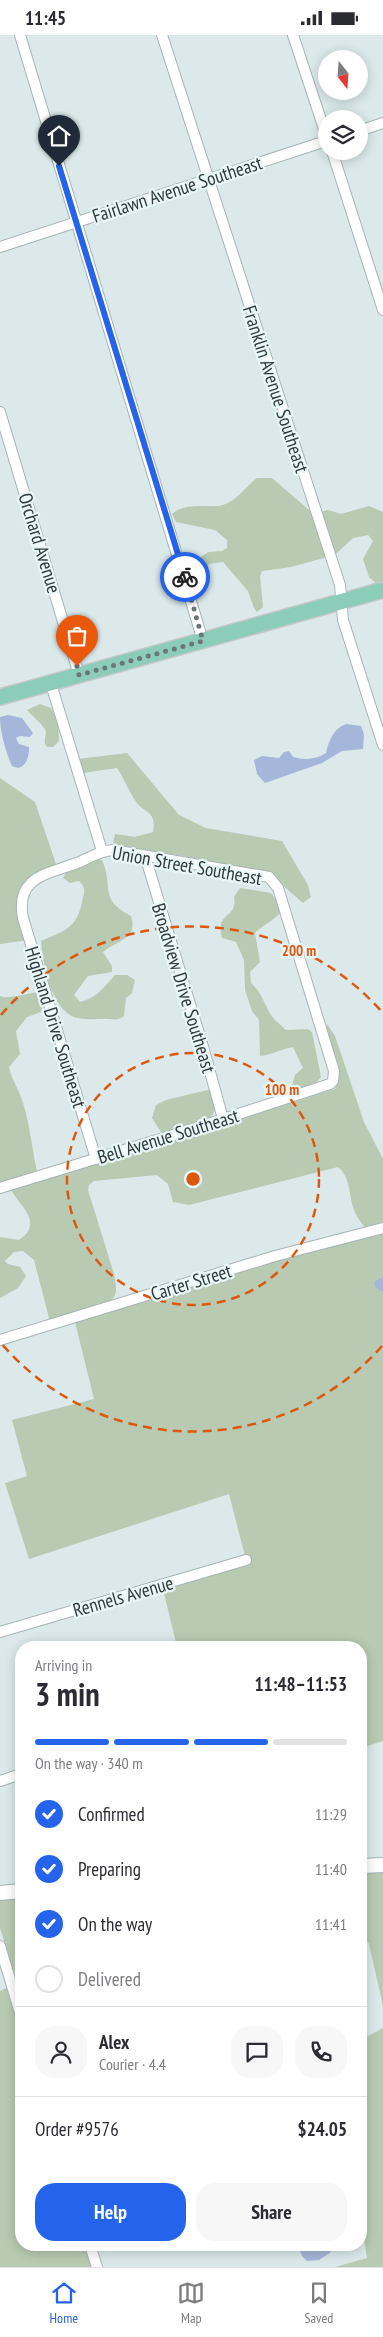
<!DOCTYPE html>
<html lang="en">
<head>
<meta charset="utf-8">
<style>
	:root { --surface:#fff; --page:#f7f7f7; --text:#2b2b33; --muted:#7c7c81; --line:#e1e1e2; --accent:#2563eb }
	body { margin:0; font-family:"PT Sans Narrow",sans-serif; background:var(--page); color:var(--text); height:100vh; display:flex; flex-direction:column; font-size:19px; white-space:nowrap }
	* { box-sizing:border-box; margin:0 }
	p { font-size:16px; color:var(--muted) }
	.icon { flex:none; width:28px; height:28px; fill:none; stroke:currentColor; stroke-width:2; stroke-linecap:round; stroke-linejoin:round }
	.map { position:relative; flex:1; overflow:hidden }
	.details { position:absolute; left:15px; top:1606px; width:352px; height:610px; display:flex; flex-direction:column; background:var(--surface); border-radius:20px; box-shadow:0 2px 12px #0003 }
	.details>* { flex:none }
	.needle { width:32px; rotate:163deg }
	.controls { position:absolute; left:318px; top:15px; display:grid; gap:10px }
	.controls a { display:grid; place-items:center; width:50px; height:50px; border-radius:50%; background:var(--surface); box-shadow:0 2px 12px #0003; font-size:25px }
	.pin { position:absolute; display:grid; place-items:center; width:42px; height:42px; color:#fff; margin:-51px -21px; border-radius:50% 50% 50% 0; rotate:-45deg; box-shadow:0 0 5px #0007 }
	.pin .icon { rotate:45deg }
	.courier { position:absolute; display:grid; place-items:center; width:50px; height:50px; margin:-25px; border:4px solid #2563eb; border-radius:50%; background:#fff; color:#222; box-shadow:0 1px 6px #0007 }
	.headline em { font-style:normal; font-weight:700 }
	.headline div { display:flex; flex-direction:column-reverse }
	.headline { display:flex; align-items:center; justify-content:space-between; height:85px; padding:0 20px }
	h1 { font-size:32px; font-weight:700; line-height:38px }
	.bar { display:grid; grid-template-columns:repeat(4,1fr); gap:8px 5px; align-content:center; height:60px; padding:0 20px }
	.bar i { height:6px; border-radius:4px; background:var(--line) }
	.bar .current { background:var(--accent) }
	.bar p { grid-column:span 4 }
	.line { display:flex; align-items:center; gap:12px; padding:0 20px; border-top:1px solid var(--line) }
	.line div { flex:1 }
	.round { display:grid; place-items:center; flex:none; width:52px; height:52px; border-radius:20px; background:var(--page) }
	ol { padding:0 20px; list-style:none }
	li { display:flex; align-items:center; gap:15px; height:55px }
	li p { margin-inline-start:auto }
	li .icon { padding:5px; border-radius:50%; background:var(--accent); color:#fff; stroke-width:4 }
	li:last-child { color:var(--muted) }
	li i { width:28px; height:28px; border:2px solid var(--line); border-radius:50% }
	.primary-button { display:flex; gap:10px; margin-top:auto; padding:10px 20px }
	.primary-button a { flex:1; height:58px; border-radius:20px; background:var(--accent); color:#fff; font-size:20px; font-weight:700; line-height:58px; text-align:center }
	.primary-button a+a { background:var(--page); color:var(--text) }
	.status { display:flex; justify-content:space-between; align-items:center; height:35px; padding:0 25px; background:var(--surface); direction:ltr }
	.status svg { height:14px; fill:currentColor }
	.tabs { display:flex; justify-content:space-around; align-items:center; height:70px; border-top:1px solid var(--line); background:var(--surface); font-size:14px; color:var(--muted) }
	.tabs a { display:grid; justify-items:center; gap:2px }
	.tabs .current { color:var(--accent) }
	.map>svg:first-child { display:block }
	.green { fill:#b8cab1 }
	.water { fill:#a6b6db }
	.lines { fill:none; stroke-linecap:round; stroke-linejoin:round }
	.minor-casing { stroke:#a6b4b5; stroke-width:12 }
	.secondary-casing { stroke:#a6b4b5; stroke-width:16 }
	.primary-casing { stroke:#c6c7c8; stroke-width:18 }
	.minor { stroke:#fff; stroke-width:10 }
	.secondary { stroke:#fff; stroke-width:14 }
	.primary { stroke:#8ccdb9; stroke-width:15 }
	.done { stroke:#6d7677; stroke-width:5; stroke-dasharray:0 9 }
	.route { stroke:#2563eb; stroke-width:6 }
	.ring { fill:none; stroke:#df570e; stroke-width:2.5; stroke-dasharray:9 6 }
	.labels { text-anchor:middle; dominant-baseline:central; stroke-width:4.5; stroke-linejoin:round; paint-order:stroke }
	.street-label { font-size:19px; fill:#323839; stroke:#e8f7f8 }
	.centre { fill:#df570e; stroke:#e8f7f8; stroke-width:2.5 }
	.ring-label { font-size:15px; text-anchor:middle; font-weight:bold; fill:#df570e; stroke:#e8f7f8; stroke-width:4.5; stroke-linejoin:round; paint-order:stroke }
</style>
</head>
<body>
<div class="status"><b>11:45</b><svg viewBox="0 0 49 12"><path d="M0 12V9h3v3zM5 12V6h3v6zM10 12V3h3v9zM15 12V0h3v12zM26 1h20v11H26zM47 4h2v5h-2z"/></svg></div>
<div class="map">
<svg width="383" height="2232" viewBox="0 0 383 2232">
	<rect width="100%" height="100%" fill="#dbe9ea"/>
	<path class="green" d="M257 443H272L309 475 316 478 328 475 341 479 369 471 383 477V555L369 542 363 524 373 506 368 500 353 503 337 518 327 522 291 532 262 536 260 541 263 572 257 577 254 573 248 556 223 527 209 529 199 547 192 545 194 527 208 517 222 516 227 513V505L215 495 176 487 172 479C187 466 206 474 223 470 237 466 245 452 257 443Z
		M40 669 51 673 58 687 59 706 53 712H47L45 709C44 704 46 701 46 697 46 692 31 680 27 675Z
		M127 718 179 780 206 793 282 806 308 850 311 862 303 868 280 848 271 837 214 829 184 821 127 813 113 808 115 799 135 802 153 797C157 774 143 779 135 765 128 755 124 743 117 733L83 738 78 724Z
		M0 743 35 767 58 835 24 855 29 905 0 909Z
		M96 824 102 825C114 852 98 864 131 881 139 904 115 906 103 917L112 931V937L88 941 74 960 80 967C98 962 103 953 115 940H127L135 945 132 958 126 963 124 981C117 987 110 983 102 984 93 984 83 985 74 982 50 972 43 928 41 906 63 896 77 894 82 867 84 857 87 854 79 846L70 848 63 843 66 838Z
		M240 853 271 858 283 875C274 886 265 888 255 898L260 927 250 937 251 948C261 958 261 961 267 973 271 982 278 988 286 995L308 994 312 997 321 1042 312 1052 299 1056 292 1051 295 1040 303 1033 293 1012C281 1014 271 1020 260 1021L259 985 252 976 245 955 244 925 236 907 222 903C215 875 238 885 234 862Z
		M38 957 43 969 41 977 27 982 16 996 20 1019 9 1032C12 1046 19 1054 23 1068 30 1090 32 1114 37 1137L0 1148V961C8 965 28 958 38 957Z
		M327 989 335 1001 364 1087 383 1124V1706L361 1713V1612H222L220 1609 208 1612H177L162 1550 246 1525 229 1459 29 1524 5 1448 27 1441 12 1385 94 1364 74 1283 367 1196C363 1189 355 1181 353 1172 349 1158 350 1142 338 1132L189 1170 173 1167 168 1149 157 1140 94 1146 89 1150 88 1155 114 1239C115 1247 118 1255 114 1262 107 1274 64 1283 50 1287L34 1225 23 1216 14 1217 5 1226 8 1229 20 1232 26 1241 18 1253 0 1263V1202L19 1205C44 1188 21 1172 11 1155L335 1054C344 1037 332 1012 326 995Z
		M212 1054C215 1066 218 1075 209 1084L163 1100 152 1083 156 1070 166 1065Z
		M383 1830V1971L369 1909 361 1894V1831Z
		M21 1862V1940L17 1941 12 1932 0 1893V1866Z
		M12 1950 21 1981V2210H91L97 2232H0V1956Z
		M383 1993V2232H335L367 2223 361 2184V2005Z"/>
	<path class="water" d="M8 680 22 683 33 698 30 702 20 701 16 703 19 709 29 712C29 721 27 731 18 733L12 731C6 717 0 698 0 682Z
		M346 689 361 691 364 699 363 714 342 716 322 728 265 748 257 739 254 725 262 721 279 723 284 717 289 716 293 722C305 725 315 725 326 718 329 705 333 694 346 689Z
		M383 1242V1257L376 1253 374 1247Z
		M298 2210H330L331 2217 319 2225 307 2226 302 2221Z"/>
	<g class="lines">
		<g class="minor-casing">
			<path id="minor" d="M20 0 203 606
				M162 0 340 550 343 585 383 710
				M293 0 326 100
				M359 96 383 88
				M332 116 383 275
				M0 212 326 106
				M0 377 79 640
				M51 649 102 816
				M145 821 204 1015 223 1084
				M0 1153 193 1094 330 1049 333 1046 334 1036 278 853 269 842 113 815C99 816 89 823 77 828 47 839 15 842 23 883L96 1124
				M0 1305 275 1221 383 1193
				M0 1597 246 1525
				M0 1746 21 1739
				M0 1911 21 1981
				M90 2210 97 2232"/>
		</g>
		<g class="secondary-casing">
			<path id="secondary" d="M361 1831 383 1830
				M0 1858 21 1856"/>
		</g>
		<g class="primary-casing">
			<path id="primary" d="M0 662 383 555"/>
		</g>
		<use href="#minor" class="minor"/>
		<use href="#secondary" class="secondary"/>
		<use href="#primary" class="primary"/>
	</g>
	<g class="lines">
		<path class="done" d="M77 631 79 640 203 606 185 542"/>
		<path class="route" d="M59 131 185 542"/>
	</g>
	<g class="ring">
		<circle cx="193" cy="1144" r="126"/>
		<path d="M382 1311A252 252 0 0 1 1 1308M1 980A252 252 0 0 1 382 977"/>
	</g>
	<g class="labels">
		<g class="street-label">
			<text transform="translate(177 154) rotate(-18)">Fairlawn Avenue Southeast</text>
			<text transform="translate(276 354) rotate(72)">Franklin Avenue Southeast</text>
			<text transform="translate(40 508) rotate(73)">Orchard Avenue</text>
			<text transform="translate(187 830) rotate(10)">Union Street Southeast</text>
			<text transform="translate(184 953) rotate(73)">Broadview Drive Southeast</text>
			<text transform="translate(56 992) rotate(73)">Highland Drive Southeast</text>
			<text transform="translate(168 1101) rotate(-17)">Bell Avenue Southeast</text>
			<text transform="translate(191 1247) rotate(-17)">Carter Street</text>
			<text transform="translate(123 1561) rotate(-16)">Rennels Avenue</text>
		</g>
	</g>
	<circle cx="193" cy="1144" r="8" class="centre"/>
	<g class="ring-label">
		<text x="299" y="921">200 m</text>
		<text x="282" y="1060">100 m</text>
	</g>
</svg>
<div class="controls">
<a><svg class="needle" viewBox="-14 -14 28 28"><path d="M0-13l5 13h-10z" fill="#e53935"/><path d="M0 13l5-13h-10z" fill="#7c7c81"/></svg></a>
<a><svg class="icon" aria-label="layers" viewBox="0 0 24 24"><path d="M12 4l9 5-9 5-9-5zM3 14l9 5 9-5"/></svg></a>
</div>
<div class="pin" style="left:77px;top:631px;background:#ea580c"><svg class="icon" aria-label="bag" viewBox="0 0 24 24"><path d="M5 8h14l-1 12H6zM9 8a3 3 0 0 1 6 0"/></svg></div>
<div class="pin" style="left:59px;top:131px;background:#1f2937"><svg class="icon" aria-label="home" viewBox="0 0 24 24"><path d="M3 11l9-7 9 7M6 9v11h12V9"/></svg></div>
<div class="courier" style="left:185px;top:542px"><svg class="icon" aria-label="bike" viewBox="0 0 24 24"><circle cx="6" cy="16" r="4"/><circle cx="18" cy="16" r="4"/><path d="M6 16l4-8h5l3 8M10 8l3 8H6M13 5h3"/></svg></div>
<section class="details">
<div class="headline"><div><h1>3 min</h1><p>Arriving in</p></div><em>11:48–11:53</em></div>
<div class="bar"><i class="current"></i><i class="current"></i><i class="current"></i><i></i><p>On the way · 340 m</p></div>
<ol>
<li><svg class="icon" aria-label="check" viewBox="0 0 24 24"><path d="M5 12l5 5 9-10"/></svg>Confirmed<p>11:29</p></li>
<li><svg class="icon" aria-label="check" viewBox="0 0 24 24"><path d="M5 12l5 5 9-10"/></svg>Preparing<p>11:40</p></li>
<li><svg class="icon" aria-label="check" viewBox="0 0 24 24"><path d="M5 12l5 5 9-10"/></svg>On the way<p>11:41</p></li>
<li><i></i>Delivered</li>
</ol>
<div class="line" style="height:90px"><a class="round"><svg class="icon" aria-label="person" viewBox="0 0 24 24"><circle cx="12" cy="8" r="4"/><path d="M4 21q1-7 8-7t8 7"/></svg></a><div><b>Alex</b><p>Courier · 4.4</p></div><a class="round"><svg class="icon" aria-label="chat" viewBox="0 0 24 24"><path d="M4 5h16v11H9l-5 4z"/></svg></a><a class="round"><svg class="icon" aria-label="phone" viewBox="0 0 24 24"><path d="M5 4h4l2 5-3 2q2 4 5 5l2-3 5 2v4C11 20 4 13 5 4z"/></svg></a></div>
<div class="line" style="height:65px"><div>Order #9576</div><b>$24.05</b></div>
<div class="primary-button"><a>Help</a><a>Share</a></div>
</section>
</div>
<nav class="tabs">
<a class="current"><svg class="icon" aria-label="home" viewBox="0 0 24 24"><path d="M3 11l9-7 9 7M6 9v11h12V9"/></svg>Home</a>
<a><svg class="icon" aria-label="map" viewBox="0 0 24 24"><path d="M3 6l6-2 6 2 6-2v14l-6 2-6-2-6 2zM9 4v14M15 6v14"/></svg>Map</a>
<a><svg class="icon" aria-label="saved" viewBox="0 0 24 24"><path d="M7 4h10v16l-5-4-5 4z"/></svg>Saved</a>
</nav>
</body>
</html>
